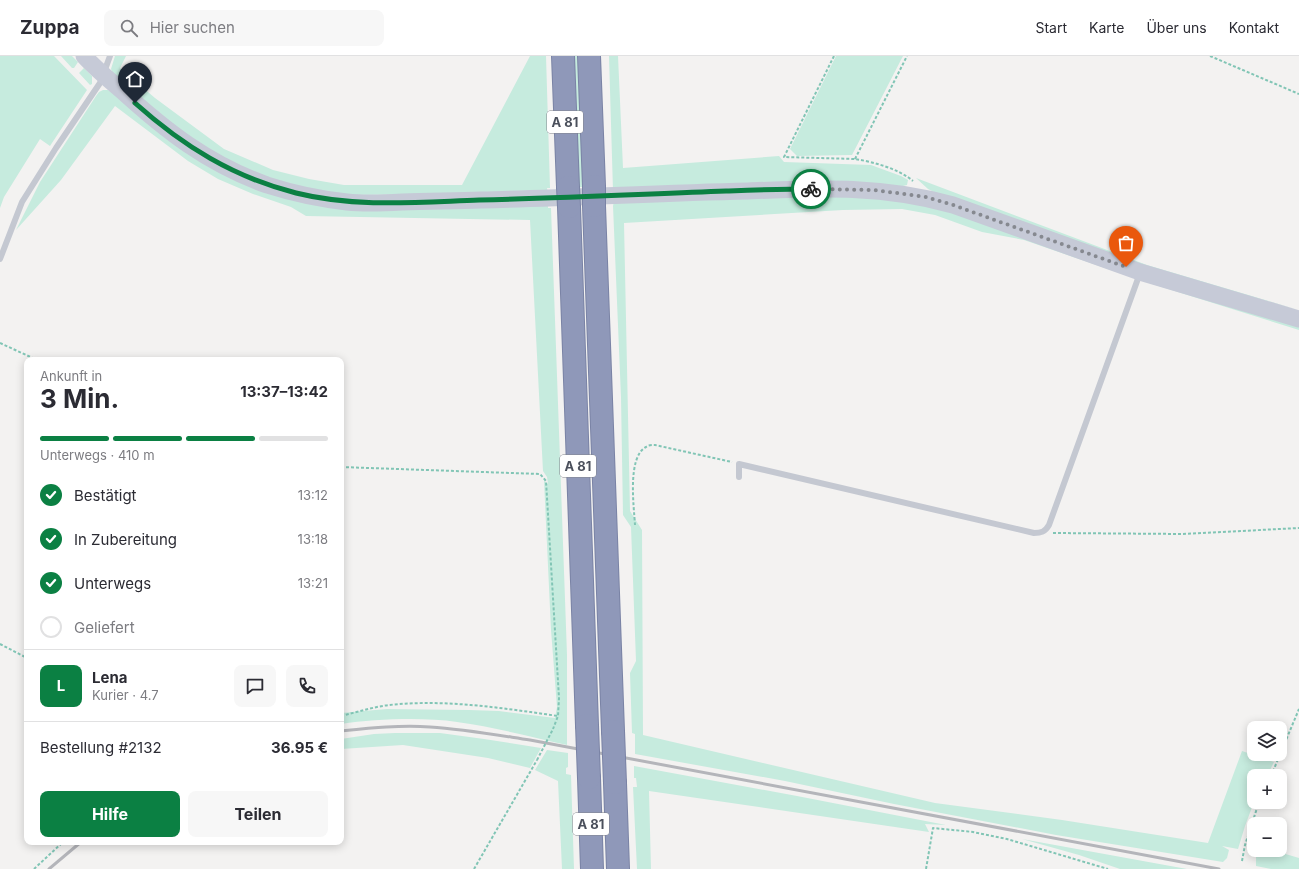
<!DOCTYPE html>
<html lang="de">
<head>
<meta charset="utf-8">
<style>
	:root { --surface:#fff; --page:#f7f7f7; --text:#2b2b33; --muted:#7c7c81; --line:#e1e1e2; --accent:#0b8043 }
	body { margin:0; font-family:Inter,sans-serif; background:var(--page); color:var(--text); height:100vh; display:flex; flex-direction:column; font-size:15px; white-space:nowrap }
	* { box-sizing:border-box; margin:0 }
	p { font-size:13px; color:var(--muted) }
	.icon { flex:none; width:22px; height:22px; fill:none; stroke:currentColor; stroke-width:2; stroke-linecap:round; stroke-linejoin:round }
	.map { position:relative; flex:1; overflow:hidden }
	.details { position:absolute; left:24px; top:301px; width:320px; height:488px; display:flex; flex-direction:column; background:var(--surface); border-radius:8px; box-shadow:0 2px 10px #0003 }
	.details>* { flex:none }
	.tools { position:absolute; left:1247px; top:665px; display:grid; gap:8px }
	.tools a { display:grid; place-items:center; width:40px; height:40px; border-radius:8px; background:var(--surface); box-shadow:0 2px 10px #0003; font-size:20px }
	.pin { position:absolute; display:grid; place-items:center; width:34px; height:34px; color:#fff; margin:-41px -17px; border-radius:50% 50% 50% 0; rotate:-45deg; box-shadow:0 0 4px #0007 }
	.pin .icon { rotate:45deg }
	.courier { position:absolute; display:grid; place-items:center; width:40px; height:40px; margin:-20px; border:3px solid #0b8043; border-radius:50%; background:#fff; color:#222; box-shadow:0 1px 5px #0007 }
	.head em { font-style:normal; font-weight:700 }
	.head div { display:flex; flex-direction:column-reverse }
	.head { display:flex; align-items:center; justify-content:space-between; height:68px; padding:0 16px }
	h1 { font-size:26px; font-weight:700; line-height:30px }
	.bar { display:grid; grid-template-columns:repeat(4,1fr); gap:6px 4px; align-content:center; height:48px; padding:0 16px }
	.bar i { height:5px; border-radius:3px; background:var(--line) }
	.bar .on { background:var(--accent) }
	.bar p { grid-column:span 4 }
	.line { display:flex; align-items:center; gap:10px; padding:0 16px; border-top:1px solid var(--line) }
	.line div { flex:1 }
	.round { display:grid; place-items:center; flex:none; width:42px; height:42px; border-radius:8px; background:var(--page) }
	ol { padding:0 16px; list-style:none }
	li { display:flex; align-items:center; gap:12px; height:44px }
	li p { margin-inline-start:auto }
	li .icon { padding:4px; border-radius:50%; background:var(--accent); color:#fff; stroke-width:4 }
	li:last-child { color:var(--muted) }
	li i { width:22px; height:22px; border:2px solid var(--line); border-radius:50% }
	.primary-button { display:flex; gap:8px; margin-top:auto; padding:8px 16px }
	.primary-button a { flex:1; height:46px; border-radius:8px; background:var(--accent); color:#fff; font-size:16px; font-weight:700; line-height:46px; text-align:center }
	.primary-button a+a { background:var(--page); color:var(--text) }
	header { display:flex; align-items:center; gap:24px; box-sizing:border-box; height:56px; padding:0 20px; background:var(--surface); border-bottom:1px solid var(--line) }
	header strong { font-size:19px }
	nav { display:flex; gap:22px; margin-inline-start:auto; font-size:14px }
	.search { width:280px; height:36px; background:var(--page); display:flex; align-items:center; gap:10px; box-sizing:border-box; padding:0 14px; border-radius:8px; color:var(--muted); font-size:15px }
	.map>svg:first-child { display:block }
	.green { fill:#c6ebde }
	.lines { fill:none; stroke-linecap:round; stroke-linejoin:round }
	.motorway-casing { stroke:#7a83a5; stroke-width:24 }
	.path { stroke:#81c5b5; stroke-width:2; stroke-dasharray:3 2; stroke-linecap:butt }
	.service { stroke:#c4c8d1; stroke-width:6 }
	.secondary { stroke:#c6cad7; stroke-width:17 }
	.motorway { stroke:#8f98b9; stroke-width:22 }
	.rail { stroke:#b4b5ba; stroke-width:3 }
	.motorway-bridge-casing { stroke:#7a83a5; stroke-width:24; stroke-linecap:butt }
	.path-bridge { stroke:#81c5b5; stroke-width:2; stroke-dasharray:3 2; stroke-linecap:butt }
	.motorway-bridge { stroke:#8f98b9; stroke-width:22 }
	.done { stroke:#868990; stroke-width:4; stroke-dasharray:0 7.2 }
	.route { stroke:#0b8043; stroke-width:5 }
	.labels { text-anchor:middle; dominant-baseline:central; stroke-width:3; stroke-linejoin:round; paint-order:stroke }
	.shield { fill:#fff; stroke:#81848d; stroke-width:1 }
	.shield-label { font-size:13px; font-weight:bold; fill:#4b505c }
</style>
</head>
<body>
<header>
<strong>Zuppa</strong>
<div class="search"><svg class="icon" aria-label="search" viewBox="0 0 24 24"><circle cx="10" cy="10" r="6"/><path d="M15 15l6 6"/></svg>Hier suchen</div>
<nav><a>Start</a><a>Karte</a><a>Über uns</a><a>Kontakt</a></nav>
</header>
<div class="map">
<svg width="1299" height="813" viewBox="0 0 1299 813">
	<rect width="100%" height="100%" fill="#f3f2f1"/>
	<path class="green" d="M0 0H54L87 34 50 90 40 83 4 141 0 152Z
		M61 0H72L78 6 74 12H72Z
		M115 0H126L120 12 155 42 224 93 273 114 309 123 344 129H462L530 0H546L550 132H547L548 137 350 139 315 135 253 117 197 89 113 18 111 13Z
		M574 0H578L583 131H577Z
		M609 0H618L623 112 779 100 784 106 871 109 901 120 908 124 907 129 903 130 613 135Z
		M836 0H903L852 99 797 100 790 93Z
		M84 12 92 20V28L90 29 79 17Z
		M103 34H108L279 139 548 148V152H551L567 599V689C531 681 494 671 457 666 422 661 376 663 341 668V657L387 653 469 654 499 655 555 662 557 651 551 574 544 425 548 428 547 421 543 415 530 164 306 160 291 151 253 138 218 123 188 105 115 50 61 124 16 174 40 126 96 40 99 36Z
		M916 122 1147 209 1299 254 1155 214 936 137 928 133Z
		M856 139 939 151 1134 222 1024 184 982 176 935 159 902 153 843 154 624 167 630 455 642 474 643 679 935 747 1062 764 1208 787 1242 695 1274 706 1267 720H1254V746L1245 770 1238 793 1222 790 1229 794 1227 802 1223 806 1056 779 894 748 785 725 635 698V678L632 677 630 617 636 605 631 471 623 459 621 341 613 150 614 145Z
		M1146 226 1299 269V274Z
		M395 677H440L484 683 541 692 530 712 488 702 403 689 341 693V683L374 678Z
		M547 694 568 697V711L566 712V718L571 719 574 813H562L558 725 535 714Z
		M634 710 797 740 946 769 925 768 929 776 649 735 651 813H637L633 731H637L636 722H634Z
		M1022 783 1187 813H1120L1079 799Z
		M1250 787 1254 789V794H1272L1299 802V813H1271L1256 810V799Z"/>
	<g class="lines">
		<g class="motorway-casing">
			<path id="motorway" d="M563 0 568 131
				M589 0 594 130
				M594 150 613 675
				M569 151 587 669
				M589 722 592 813
				M615 727 618 813"/>
		</g>
		<path class="path" d="M834 0 784 101 855 103C874 106 899 113 913 125
			M1210 0 1299 38
			M855 103 907 0
			M0 287 37 304
			M341 411 540 418 546 425 559 642 558 660 553 673
			M635 469C634 451 627 401 646 391 648 389 652 389 655 389L732 406
			M1053 477 1183 478 1299 472
			M0 588 27 602
			M341 660C357 656 373 651 389 649 446 643 502 652 558 660
			M1271 720 1299 653
			M1242 805 1245 789 1259 746
			M34 813 63 786
			M474 813 537 704
			M926 813 933 772 973 776 1007 783 1108 813"/>
		<path class="service" d="M0 203 22 146 56 92 100 27 110 0
			M739 421V408L1034 477C1041 477 1045 476 1049 469L1140 217"/>
		<path class="secondary" d="M84 0C95 12 108 23 121 34 166 75 208 108 267 129 292 137 320 143 347 146 366 148 384 147 403 146 429 145 455 145 481 144 570 142 659 137 748 135 820 132 883 129 953 149L1140 216 1299 263"/>
		<use href="#motorway" class="motorway"/>
		<path class="rail" d="M341 675C371 672 400 669 430 671 463 673 497 679 530 684L1219 813
			M49 813 81 786"/>
		<g class="motorway-bridge-casing">
			<path id="motorway-bridge" d="M594 130V150
				M568 131 569 151
				M587 669 589 722
				M613 675 615 727"/>
		</g>
		<path class="path-bridge" d="M537 704 553 673"/>
		<use href="#motorway-bridge" class="motorway-bridge"/>
	</g>
	<g class="lines">
		<path class="done" d="M811 133 874 134 926 141 953 149 1126 211"/>
		<path class="route" d="M135 47C183 90 233 121 296 137 356 152 419 146 479 144 562 142 644 138 726 135 755 134 783 133 811 133"/>
	</g>
	<g class="labels">
		<g class="shield">
			<rect x="547" y="55" width="36" height="22" rx="3"/>
			<rect x="560" y="399" width="36" height="22" rx="3"/>
			<rect x="573" y="757" width="36" height="22" rx="3"/>
		</g>
		<g class="shield-label">
			<text x="565" y="66">A 81</text>
			<text x="578" y="410">A 81</text>
			<text x="591" y="768">A 81</text>
		</g>
	</g>
</svg>
<div class="tools">
<a><svg class="icon" aria-label="layers" viewBox="0 0 24 24"><path d="M12 4l9 5-9 5-9-5zM3 14l9 5 9-5"/></svg></a>
<a>+</a>
<a>−</a>
</div>
<div class="pin" style="left:1126px;top:211px;background:#ea580c"><svg class="icon" aria-label="bag" viewBox="0 0 24 24"><path d="M5 8h14l-1 12H6zM9 8a3 3 0 0 1 6 0"/></svg></div>
<div class="pin" style="left:135px;top:47px;background:#1f2937"><svg class="icon" aria-label="home" viewBox="0 0 24 24"><path d="M3 11l9-7 9 7M6 9v11h12V9"/></svg></div>
<div class="courier" style="left:811px;top:133px"><svg class="icon" aria-label="bike" viewBox="0 0 24 24"><circle cx="6" cy="16" r="4"/><circle cx="18" cy="16" r="4"/><path d="M6 16l4-8h5l3 8M10 8l3 8H6M13 5h3"/></svg></div>
<section class="details">
<div class="head"><div><h1>3 Min.</h1><p>Ankunft in</p></div><em>13:37–13:42</em></div>
<div class="bar"><i class="on"></i><i class="on"></i><i class="on"></i><i></i><p>Unterwegs · 410 m</p></div>
<ol>
<li><svg class="icon" aria-label="check" viewBox="0 0 24 24"><path d="M5 12l5 5 9-10"/></svg>Bestätigt<p>13:12</p></li>
<li><svg class="icon" aria-label="check" viewBox="0 0 24 24"><path d="M5 12l5 5 9-10"/></svg>In Zubereitung<p>13:18</p></li>
<li><svg class="icon" aria-label="check" viewBox="0 0 24 24"><path d="M5 12l5 5 9-10"/></svg>Unterwegs<p>13:21</p></li>
<li><i></i>Geliefert</li>
</ol>
<div class="line" style="height:72px"><b class="round" style="background:var(--accent);color:#fff">L</b><div><b>Lena</b><p>Kurier · 4.7</p></div><a class="round"><svg class="icon" aria-label="chat" viewBox="0 0 24 24"><path d="M4 5h16v11H9l-5 4z"/></svg></a><a class="round"><svg class="icon" aria-label="phone" viewBox="0 0 24 24"><path d="M5 4h4l2 5-3 2q2 4 5 5l2-3 5 2v4C11 20 4 13 5 4z"/></svg></a></div>
<div class="line" style="height:52px"><div>Bestellung #2132</div><b>36.95 €</b></div>
<div class="primary-button"><a>Hilfe</a><a>Teilen</a></div>
</section>
</div>
</body>
</html>
